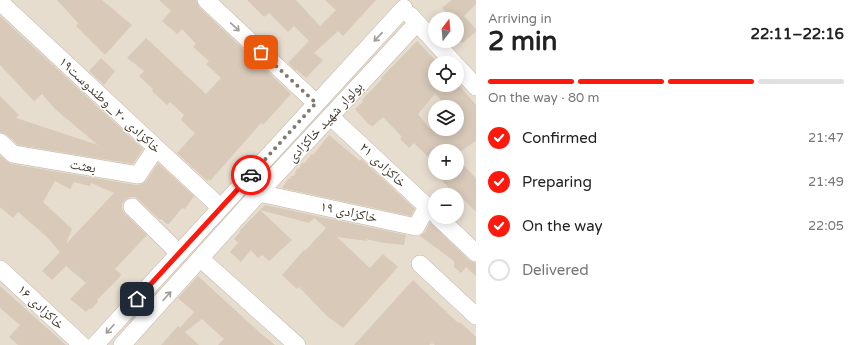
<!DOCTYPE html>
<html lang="en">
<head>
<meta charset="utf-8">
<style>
	:root { --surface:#fff; --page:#f6f6f6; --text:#222; --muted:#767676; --line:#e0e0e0; --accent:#ff180c }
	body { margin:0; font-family:"Varela Round","Noto Naskh Arabic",sans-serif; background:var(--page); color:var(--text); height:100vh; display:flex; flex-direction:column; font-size:15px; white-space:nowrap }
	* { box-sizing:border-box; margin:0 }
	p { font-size:13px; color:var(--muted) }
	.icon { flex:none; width:22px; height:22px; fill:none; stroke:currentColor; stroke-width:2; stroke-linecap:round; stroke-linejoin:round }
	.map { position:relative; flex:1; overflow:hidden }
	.details { display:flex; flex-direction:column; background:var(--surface); width:380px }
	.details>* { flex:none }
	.needle { width:26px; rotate:16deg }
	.tools { position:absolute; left:428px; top:12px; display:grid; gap:8px }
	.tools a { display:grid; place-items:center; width:36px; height:36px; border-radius:50%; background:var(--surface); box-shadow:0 2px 10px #0003; font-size:20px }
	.pin { position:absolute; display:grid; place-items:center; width:34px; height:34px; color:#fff; margin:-17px; border-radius:8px; box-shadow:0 2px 6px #0006 }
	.courier { position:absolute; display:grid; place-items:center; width:40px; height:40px; margin:-20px; border:3px solid #ff180c; border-radius:50%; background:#fff; color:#222; box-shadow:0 1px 5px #0007 }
	.overview em { font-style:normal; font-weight:700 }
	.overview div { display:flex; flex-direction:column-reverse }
	.overview { display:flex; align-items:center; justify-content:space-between; height:68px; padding:0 12px }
	h1 { font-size:26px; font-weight:700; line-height:30px }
	.bar { display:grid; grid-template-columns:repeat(4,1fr); gap:6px 4px; align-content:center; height:48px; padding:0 12px }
	.bar i { height:5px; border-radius:3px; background:var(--line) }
	.bar .current { background:var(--accent) }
	.bar p { grid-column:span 4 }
	ol { padding:0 12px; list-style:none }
	li { display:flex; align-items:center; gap:12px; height:44px }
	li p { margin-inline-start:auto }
	li .icon { padding:4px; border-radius:50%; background:var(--accent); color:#fff; stroke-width:4 }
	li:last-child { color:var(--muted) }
	li i { width:22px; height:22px; border:2px solid var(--line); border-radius:50% }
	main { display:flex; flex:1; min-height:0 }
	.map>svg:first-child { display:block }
	.residential { fill:#e7ddcf; fill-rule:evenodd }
	.building { fill:#d8c9b9; fill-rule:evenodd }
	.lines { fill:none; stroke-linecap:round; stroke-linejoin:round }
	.minor-casing { stroke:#c1b5a7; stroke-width:18 }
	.minor { stroke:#fff; stroke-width:17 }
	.oneway { stroke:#a29d98 }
	.done { stroke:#817970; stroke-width:4; stroke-dasharray:0 7.2 }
	.route { stroke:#ff180c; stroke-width:5 }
	.labels { text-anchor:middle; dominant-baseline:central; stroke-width:3; stroke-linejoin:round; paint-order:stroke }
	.street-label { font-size:14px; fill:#443b32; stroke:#fff }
</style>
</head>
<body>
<main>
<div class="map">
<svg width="476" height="345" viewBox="0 0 476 345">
	<rect width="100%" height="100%" fill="#f3ece2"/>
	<path class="residential" d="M0 0H476V345H0ZM435 19H457V41H435ZM435 63H457V85H435ZM435 107H457V129H435ZM435 151H457V173H435ZM435 195H457V217H435Z"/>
	<path class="building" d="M57 0H102L132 25 105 55 76 26 78 23Z
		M159 0H196L199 7 291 94 263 125 261 123 210 181 209 179 207 181 177 153 195 133 181 120 184 115 170 102 167 105 152 91 153 89 139 76 144 71 127 58 146 38 206 94 221 78 206 64 209 61 193 47 196 44 182 29 177 34 162 21 171 11Z
		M247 0H296L320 26 336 10 325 0H376L343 36 338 31 314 53 323 60 306 78 296 69V71L288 63 309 41 294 26 288 32 269 13 264 17Z
		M452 0H476V4L464 16 476 29V32L462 43 457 37V19H453L442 8Z
		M0 16 143 149 133 164 18 145 7 135 0 132V96L19 115 16 118 98 145 55 109 42 94 34 101 0 65Z
		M417 41 435 60V85H456L457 86V83L476 105V141L461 151H435V164L414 143 409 148 400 139 402 137 383 117 372 127 370 124 369 125 355 109 363 102 362 100 382 79 381 78ZM435 94 448 107H457V129H430L418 114Z
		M101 58 115 71 104 85 89 71Z
		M329 135 360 161 361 159 415 209 411 216 282 188 288 179H290L291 176H294L297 168 299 169 302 163H305L308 158H309L311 154 313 155Z
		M0 156 11 164 136 185 142 184 146 181 158 163 194 196 185 209 182 208 169 224H167L161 219 160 220 139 200 135 197H130L125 200 122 204V209L125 214 147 235 115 269 121 274 120 277 97 300 98 302 91 309 90 308 86 312 70 299 86 283 66 266 52 280 42 271 60 252 46 236 18 212 13 218 0 207ZM55 181 70 189 74 182 90 186 91 183 114 193 66 244 72 229 43 202Z
		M457 159 476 178V212L451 187 450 189 435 173H457Z
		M265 205 406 235 404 245 385 243 365 239 368 241 337 237 370 268 383 254 398 267 343 328 327 316 299 287 297 289 282 275 304 250 305 251 326 228 314 218 309 223 260 210Z
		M260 210 292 240 269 261 262 255 258 258 251 250 241 262 230 252 238 243 234 239 240 232 239 231Z
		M430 222 469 260 476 263V276L466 267 461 273 454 267V261L420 236 425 232Z
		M198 276 258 331 275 345H218L224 339 202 319 185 332 199 345H161L178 326 180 328 194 312 178 298Z
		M413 280 457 322 461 323 474 335 476 337V345H435L432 343 429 345H354Z
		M0 286 30 313 66 345H18L9 337 20 325 0 308Z"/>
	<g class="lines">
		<g class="minor-casing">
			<path id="minor" d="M206 0 316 103
				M0 2 221 208
				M410 15 454 63
				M457 66 476 87
				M331 117 435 214
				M0 142 13 154 138 175 156 148
				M259 193 416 227 427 207
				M132 207 179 253
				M438 217 476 253
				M201 259 297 345
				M420 264 476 316
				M0 269 82 345
				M95 345 404 8
				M122 345 259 193 417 23"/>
		</g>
		<use href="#minor" class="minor"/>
	</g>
	<defs><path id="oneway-shaft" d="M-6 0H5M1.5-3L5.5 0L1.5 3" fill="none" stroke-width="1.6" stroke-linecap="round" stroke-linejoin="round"/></defs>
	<g class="oneway">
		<use href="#oneway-shaft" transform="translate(235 27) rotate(43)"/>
		<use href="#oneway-shaft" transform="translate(378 37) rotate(133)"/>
		<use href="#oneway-shaft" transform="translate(167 296) rotate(-48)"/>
		<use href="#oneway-shaft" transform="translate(110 329) rotate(132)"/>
	</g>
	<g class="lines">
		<path class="done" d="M251 175 316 103 261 52"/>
		<path class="route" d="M137 299 251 175"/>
	</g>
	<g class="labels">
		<g class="street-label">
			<text transform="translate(110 105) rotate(43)">خاکزادی ۲۰_وطندوست۱۹</text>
			<text transform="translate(325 122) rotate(-47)">بولوار شهید خاکزادی</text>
			<text transform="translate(383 165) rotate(43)">خاکزادی ۲۱</text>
			<text transform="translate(83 166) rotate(10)">بعثت</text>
			<text transform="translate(349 212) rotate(12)">خاکزادی ۱۹</text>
			<text transform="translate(41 307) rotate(43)">خاکزادی ۱۶</text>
		</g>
	</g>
</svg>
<div class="tools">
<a><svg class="needle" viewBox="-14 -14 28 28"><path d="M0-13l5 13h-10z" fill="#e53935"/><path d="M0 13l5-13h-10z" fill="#767676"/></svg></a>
<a><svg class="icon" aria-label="locate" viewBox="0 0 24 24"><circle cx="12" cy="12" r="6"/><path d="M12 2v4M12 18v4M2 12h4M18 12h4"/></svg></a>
<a><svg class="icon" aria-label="layers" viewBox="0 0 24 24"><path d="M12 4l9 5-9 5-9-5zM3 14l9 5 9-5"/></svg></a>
<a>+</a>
<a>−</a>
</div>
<div class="pin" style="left:261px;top:52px;background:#ea580c"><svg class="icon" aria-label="bag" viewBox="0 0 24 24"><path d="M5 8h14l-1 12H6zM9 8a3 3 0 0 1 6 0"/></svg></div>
<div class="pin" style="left:137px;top:299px;background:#1f2937"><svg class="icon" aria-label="home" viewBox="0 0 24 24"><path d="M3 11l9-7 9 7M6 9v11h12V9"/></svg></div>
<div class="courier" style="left:251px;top:175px"><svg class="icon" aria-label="car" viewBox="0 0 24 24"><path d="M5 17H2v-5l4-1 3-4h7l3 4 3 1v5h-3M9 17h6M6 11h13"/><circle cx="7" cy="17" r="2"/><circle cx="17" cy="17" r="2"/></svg></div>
</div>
<section class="details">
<div class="overview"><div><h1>2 min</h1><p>Arriving in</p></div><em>22:11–22:16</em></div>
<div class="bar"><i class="current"></i><i class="current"></i><i class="current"></i><i></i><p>On the way · 80 m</p></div>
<ol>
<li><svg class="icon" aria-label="check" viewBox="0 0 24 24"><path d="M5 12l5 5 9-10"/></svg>Confirmed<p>21:47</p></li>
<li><svg class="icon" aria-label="check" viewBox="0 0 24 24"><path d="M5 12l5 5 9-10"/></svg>Preparing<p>21:49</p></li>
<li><svg class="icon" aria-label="check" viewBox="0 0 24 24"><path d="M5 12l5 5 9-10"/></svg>On the way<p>22:05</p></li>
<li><i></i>Delivered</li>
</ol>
</section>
</main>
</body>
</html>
